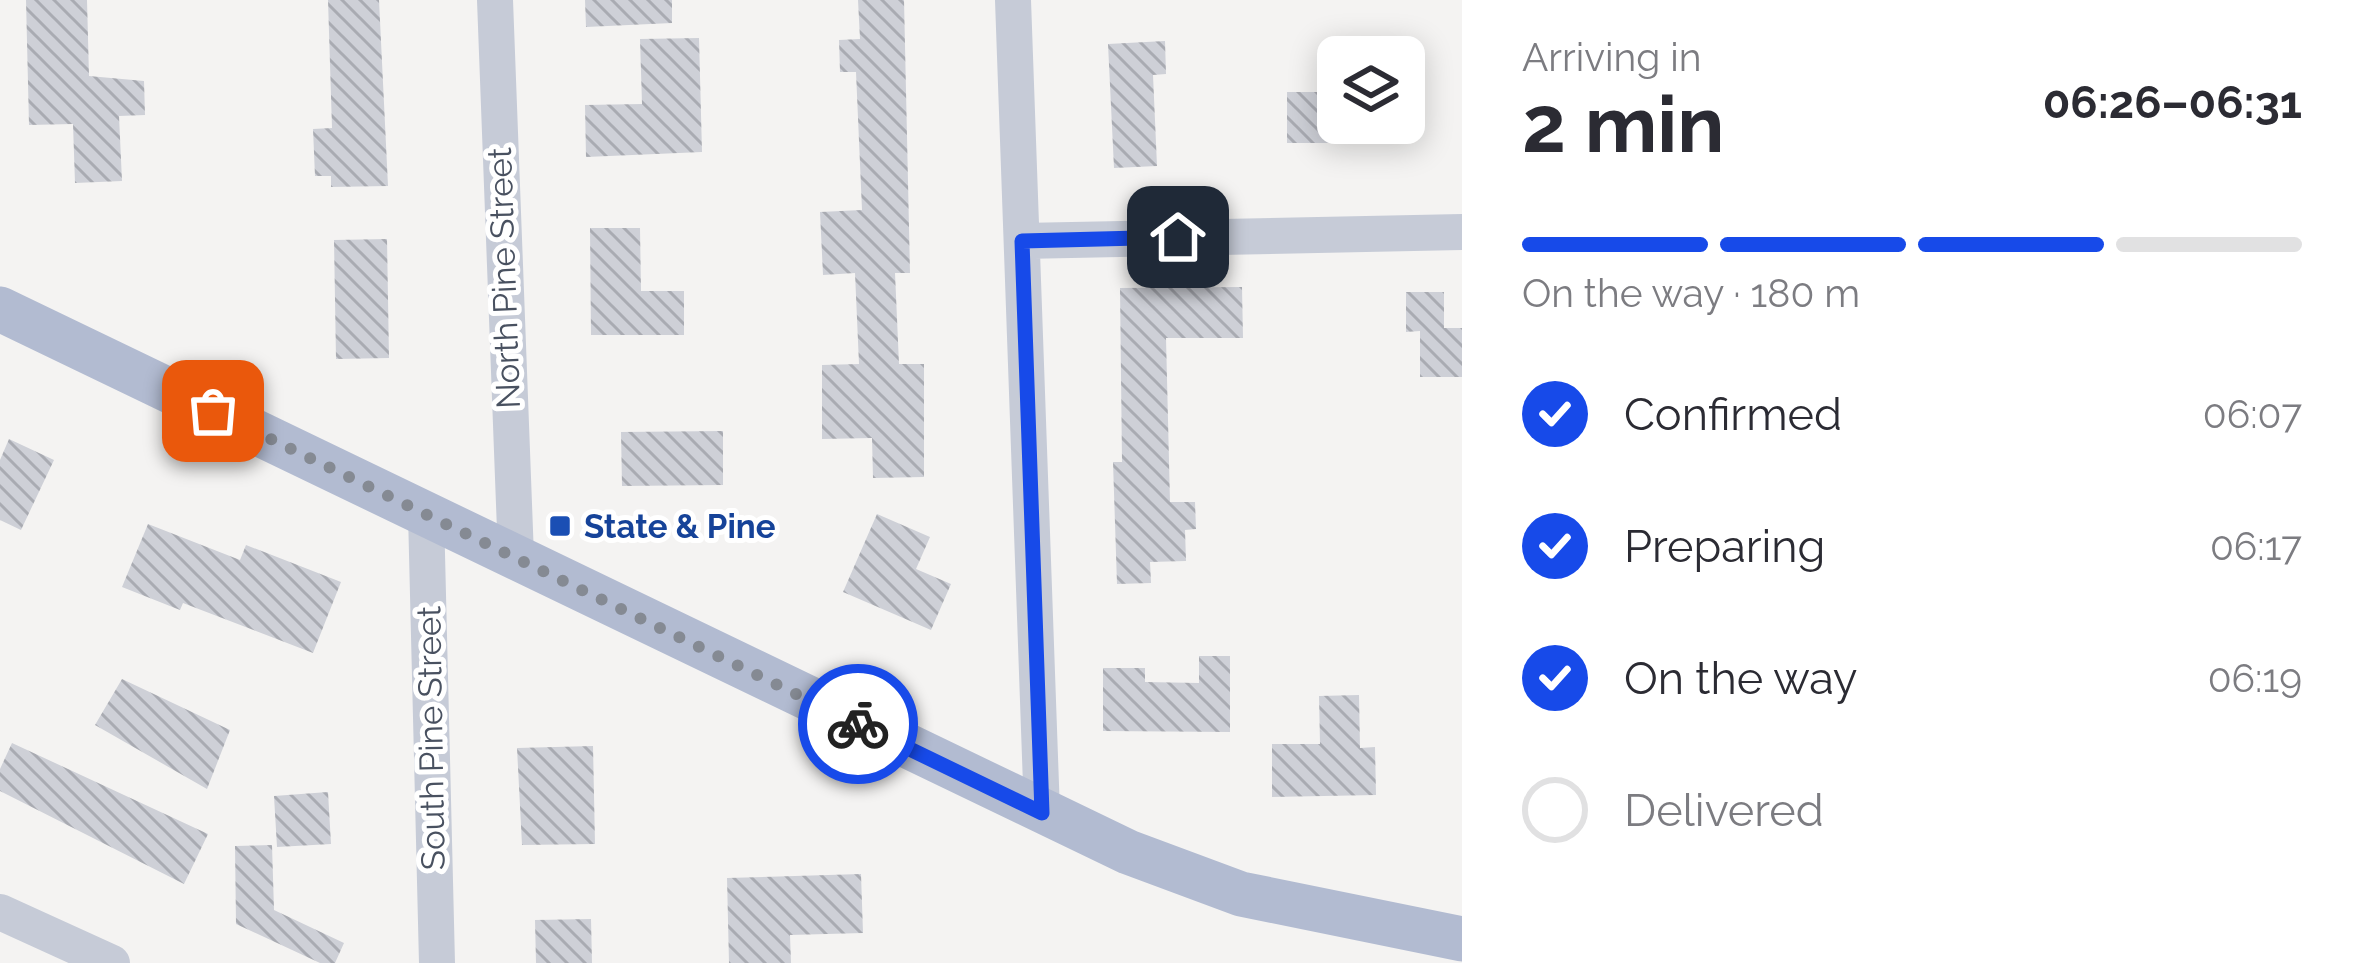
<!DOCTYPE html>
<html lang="en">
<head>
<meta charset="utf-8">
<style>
	:root { --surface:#fff; --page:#f7f7f7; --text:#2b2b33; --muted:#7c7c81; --line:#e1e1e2; --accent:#174ae9 }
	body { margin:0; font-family:Raleway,sans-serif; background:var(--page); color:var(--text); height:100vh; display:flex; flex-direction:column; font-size:45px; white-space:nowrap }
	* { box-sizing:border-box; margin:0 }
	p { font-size:39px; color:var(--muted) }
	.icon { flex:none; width:66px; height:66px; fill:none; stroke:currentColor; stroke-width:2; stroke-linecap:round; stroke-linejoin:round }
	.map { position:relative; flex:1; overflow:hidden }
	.panel { display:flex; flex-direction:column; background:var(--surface); width:900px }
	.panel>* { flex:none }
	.controls { position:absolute; left:1317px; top:36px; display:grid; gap:24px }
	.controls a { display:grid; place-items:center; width:108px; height:108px; border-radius:18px; background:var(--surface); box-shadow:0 6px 30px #0003; font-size:60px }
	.pin { position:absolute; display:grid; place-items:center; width:102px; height:102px; color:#fff; margin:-51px; border-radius:24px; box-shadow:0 6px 18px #0006 }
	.courier { position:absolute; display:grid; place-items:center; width:120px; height:120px; margin:-60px; border:9px solid #174ae9; border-radius:50%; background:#fff; color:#222; box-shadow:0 3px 15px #0007 }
	.head em { font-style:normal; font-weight:700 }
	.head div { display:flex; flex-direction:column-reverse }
	.head { display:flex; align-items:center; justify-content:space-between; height:204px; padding:0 60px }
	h1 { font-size:78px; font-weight:700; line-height:90px }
	.bar { display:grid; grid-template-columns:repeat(4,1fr); gap:18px 12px; align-content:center; height:144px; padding:0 60px }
	.bar i { height:15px; border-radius:9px; background:var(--line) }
	.bar .on { background:var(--accent) }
	.bar p { grid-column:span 4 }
	ol { padding:0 60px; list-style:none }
	li { display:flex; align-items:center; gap:36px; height:132px }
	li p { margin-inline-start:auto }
	li .icon { padding:12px; border-radius:50%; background:var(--accent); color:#fff; stroke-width:4 }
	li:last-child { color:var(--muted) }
	li i { width:66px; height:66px; border:6px solid var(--line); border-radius:50% }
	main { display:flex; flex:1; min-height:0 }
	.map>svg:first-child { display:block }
	.building { fill:url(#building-back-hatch) }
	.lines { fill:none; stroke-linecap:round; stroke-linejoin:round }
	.minor { stroke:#c6cbd7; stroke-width:36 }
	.major { stroke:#b2bbd1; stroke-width:45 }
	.done { stroke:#858a93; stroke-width:12; stroke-dasharray:0 21.6 }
	.route { stroke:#174ae9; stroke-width:15 }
	.transit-dot { fill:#1a4fb4; stroke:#fff; stroke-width:4.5 }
	.labels { text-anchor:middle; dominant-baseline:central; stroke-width:10; stroke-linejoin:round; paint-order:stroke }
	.street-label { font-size:33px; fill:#495160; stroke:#fff }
	.transit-label { font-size:33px; font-weight:bold; fill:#164399; stroke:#fff; text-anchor:start }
</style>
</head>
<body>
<main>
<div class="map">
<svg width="1462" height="963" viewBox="0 0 1462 963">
	<defs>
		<pattern id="building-back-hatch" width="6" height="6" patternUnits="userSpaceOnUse" patternTransform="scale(3)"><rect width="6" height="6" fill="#ced0d7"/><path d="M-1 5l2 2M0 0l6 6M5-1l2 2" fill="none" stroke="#a9abb2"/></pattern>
	</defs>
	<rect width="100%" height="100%" fill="#f4f3f2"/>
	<path class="building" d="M26 0H87L89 76 144 81 145 115 119 116 122 181 75 183 73 124 29 125Z
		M328 0H379L388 186 331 187V176H315L313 129 332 128Z
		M585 0H672V23L586 27Z
		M858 0H904L910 273H895L899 364H924V477L873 478 872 438 822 439V365L859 364 855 273 823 275 820 212 862 210 856 72H840L839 40 860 39Z
		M699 38 702 152 586 157 585 105 642 104 640 39Z
		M1165 41 1166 74 1153 75 1157 166 1114 168 1108 44Z
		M1287 92H1338V143H1287Z
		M590 228H640L641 291H684V335H591Z
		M387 239 389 358 336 359 334 240Z
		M1242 287 1243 338H1166L1170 502H1195L1196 529 1185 530 1186 561 1150 562 1151 583 1117 584 1113 462H1122L1120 288Z
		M1406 292H1444V328H1462V377H1420V331L1406 332Z
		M723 431V485L622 486 621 432Z
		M9 439 54 460 21 530 0 520V460Z
		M877 514 930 537 916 569 951 584 931 630 843 592Z
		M148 524 240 560 246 545 341 582 313 653 183 603 180 610 122 587Z
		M1199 656H1230V732L1103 731V668H1145V682L1199 683Z
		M122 679 230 730 207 789 95 725Z
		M1359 695 1360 748 1375 747 1376 795 1272 797V744H1320L1319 696Z
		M12 743 208 834 184 884 0 791V769Z
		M593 746 595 844 522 845 517 748Z
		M328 792 331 844 277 847 274 796Z
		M272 845 274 910 344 943 335 963H320L236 924 235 846Z
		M861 874 863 933 790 935 791 963H729L727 878Z
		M591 919 592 963H536L535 920Z"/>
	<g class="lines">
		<path class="minor" d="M495 0 516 557
			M1013 0 1042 813
			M1022 241 1462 232
			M426 513 437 963
			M0 912 112 963"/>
		<path class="major" d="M0 309 1128 852 1241 894 1462 939"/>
	</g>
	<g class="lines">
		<path class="done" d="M213 411 858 724"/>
		<path class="route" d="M858 724 1042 813 1022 241 1178 237"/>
	</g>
	<rect class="transit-dot" x="548" y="514" width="24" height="24" rx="6"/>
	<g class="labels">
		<g class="street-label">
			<text transform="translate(504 278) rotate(-92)">North Pine Street</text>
			<text transform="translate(431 738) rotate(-91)">South Pine Street</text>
		</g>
		<g class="transit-label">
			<text x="584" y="526">State &amp; Pine</text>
		</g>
	</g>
</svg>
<div class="controls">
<a><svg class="icon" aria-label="layers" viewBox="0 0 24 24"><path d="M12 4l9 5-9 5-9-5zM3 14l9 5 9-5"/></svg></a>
</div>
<div class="pin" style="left:213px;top:411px;background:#ea580c"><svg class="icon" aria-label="bag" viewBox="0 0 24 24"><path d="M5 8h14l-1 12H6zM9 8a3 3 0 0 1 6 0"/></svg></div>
<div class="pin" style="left:1178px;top:237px;background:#1f2937"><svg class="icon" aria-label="home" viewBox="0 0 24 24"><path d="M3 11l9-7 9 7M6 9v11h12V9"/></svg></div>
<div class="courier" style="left:858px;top:724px"><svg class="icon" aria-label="bike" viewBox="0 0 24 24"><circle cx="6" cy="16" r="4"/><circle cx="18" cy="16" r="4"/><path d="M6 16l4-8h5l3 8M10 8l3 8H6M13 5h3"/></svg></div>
</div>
<section class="panel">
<div class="head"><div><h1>2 min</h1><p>Arriving in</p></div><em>06:26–06:31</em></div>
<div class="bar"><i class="on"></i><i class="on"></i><i class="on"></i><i></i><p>On the way · 180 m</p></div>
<ol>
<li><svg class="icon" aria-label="check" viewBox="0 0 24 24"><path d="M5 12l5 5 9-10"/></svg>Confirmed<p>06:07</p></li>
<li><svg class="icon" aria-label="check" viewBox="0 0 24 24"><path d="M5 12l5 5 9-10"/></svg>Preparing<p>06:17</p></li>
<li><svg class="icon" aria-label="check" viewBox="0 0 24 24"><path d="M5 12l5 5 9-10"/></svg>On the way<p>06:19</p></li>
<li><i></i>Delivered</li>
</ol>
</section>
</main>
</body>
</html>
